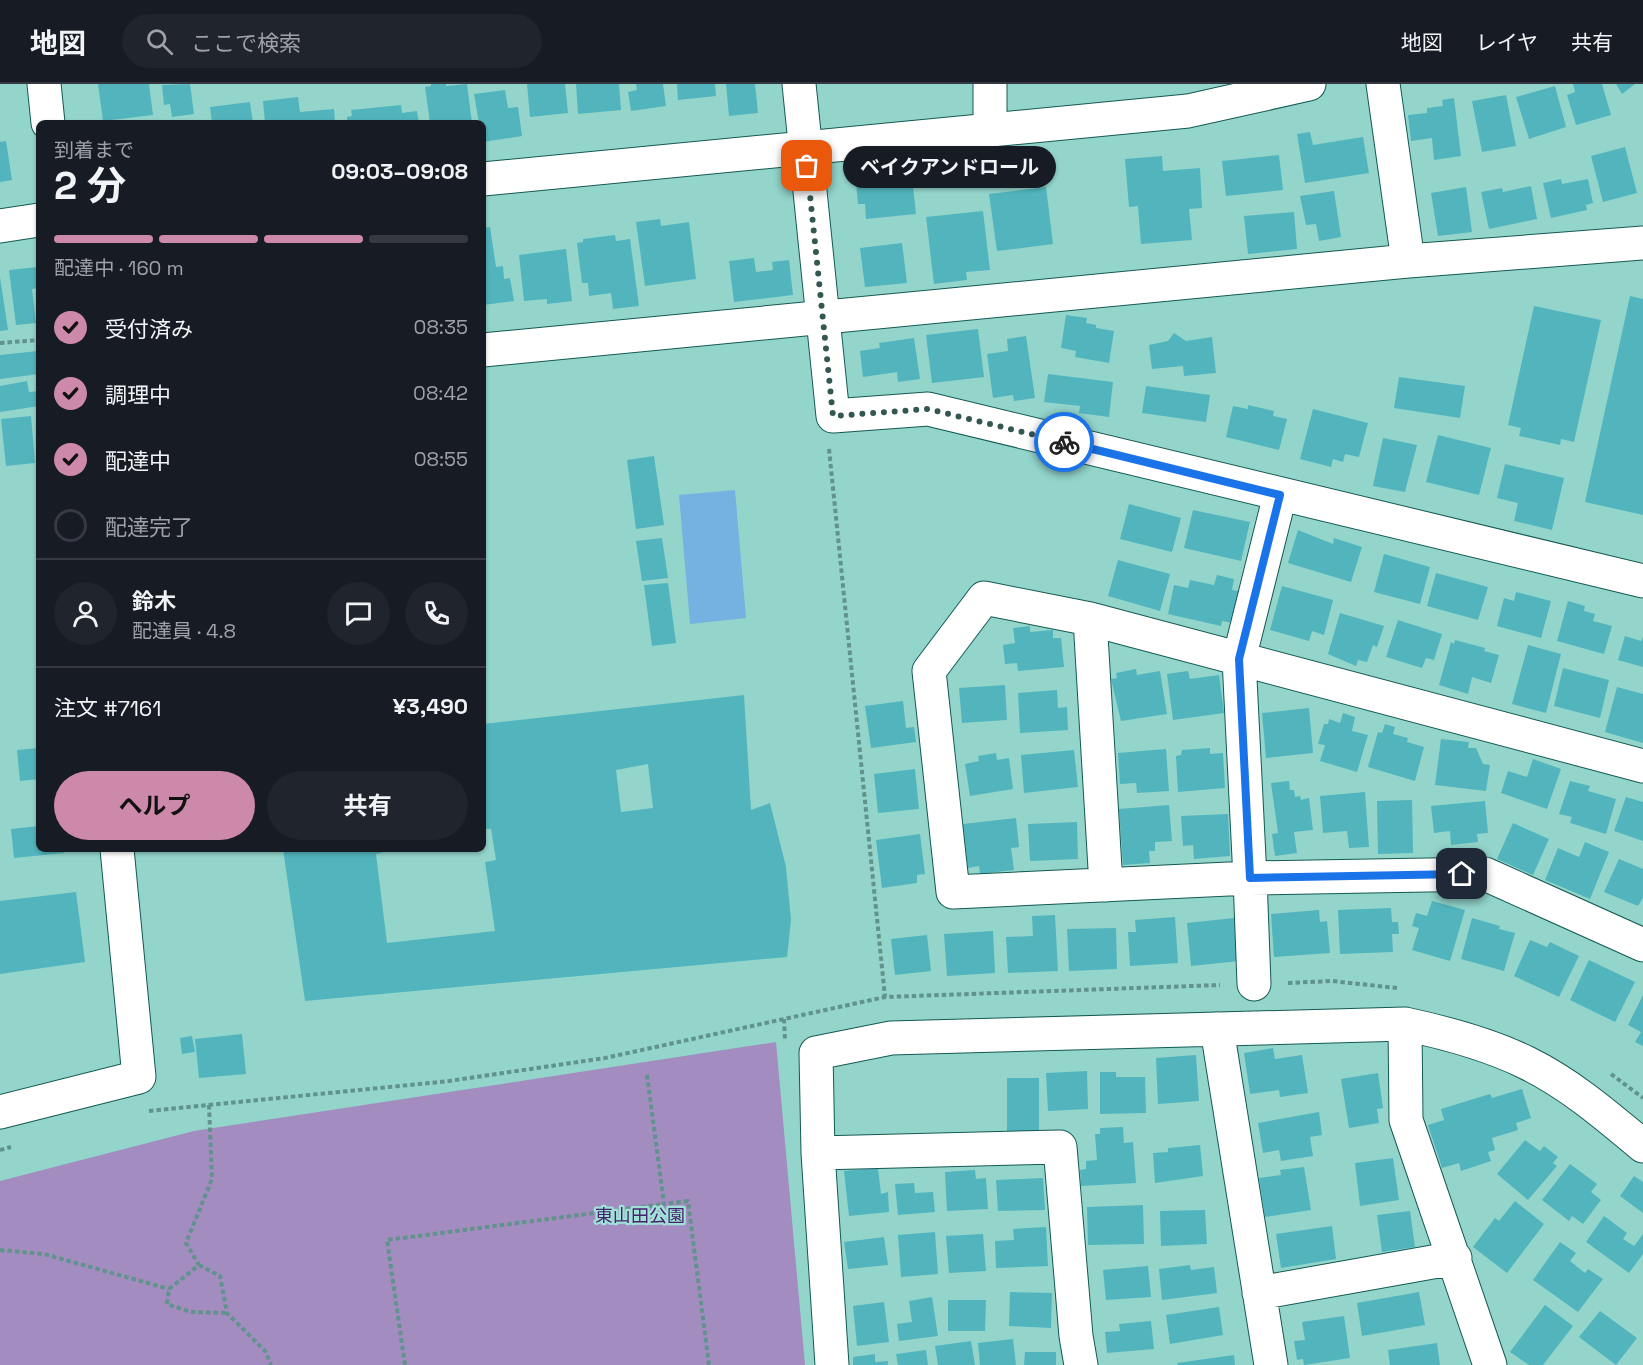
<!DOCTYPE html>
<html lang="ja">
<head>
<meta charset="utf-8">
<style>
	:root { --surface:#171b24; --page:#20242c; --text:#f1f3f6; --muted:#9ea1a6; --line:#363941; --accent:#cd89aa }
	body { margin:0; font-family:"Space Grotesk","Noto Sans JP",sans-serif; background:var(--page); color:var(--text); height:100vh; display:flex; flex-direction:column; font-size:22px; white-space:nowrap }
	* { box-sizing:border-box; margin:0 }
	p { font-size:20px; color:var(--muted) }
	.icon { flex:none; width:33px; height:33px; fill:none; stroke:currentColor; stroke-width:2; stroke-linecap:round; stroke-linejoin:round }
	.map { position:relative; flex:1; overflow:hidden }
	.drawer { position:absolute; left:36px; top:36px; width:450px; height:732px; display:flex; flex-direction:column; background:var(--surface); border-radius:9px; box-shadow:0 2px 4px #0004 }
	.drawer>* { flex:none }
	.pin { position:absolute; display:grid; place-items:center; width:51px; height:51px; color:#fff; margin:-26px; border-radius:12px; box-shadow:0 3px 9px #0006 }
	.courier { position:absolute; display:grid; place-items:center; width:60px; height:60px; margin:-30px; border:4px solid #1a73e8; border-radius:50%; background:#fff; color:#222; box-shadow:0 2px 8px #0007 }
	.bubble { position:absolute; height:42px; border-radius:21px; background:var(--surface); box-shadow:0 2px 4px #0004; font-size:20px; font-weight:700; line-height:42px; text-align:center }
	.head em { font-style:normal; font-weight:700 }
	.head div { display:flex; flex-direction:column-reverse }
	.head { display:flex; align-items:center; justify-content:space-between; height:102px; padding:0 18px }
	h1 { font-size:39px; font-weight:700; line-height:45px }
	.bar { display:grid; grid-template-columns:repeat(4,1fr); gap:9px 6px; align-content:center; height:72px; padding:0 18px }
	.bar i { height:8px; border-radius:4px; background:var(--line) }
	.bar .current { background:var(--accent) }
	.bar p { grid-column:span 4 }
	.line { display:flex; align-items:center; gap:15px; padding:0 18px; border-top:2px solid var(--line) }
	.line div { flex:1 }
	.round { display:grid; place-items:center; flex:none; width:63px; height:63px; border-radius:32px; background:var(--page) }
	ol { padding:0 18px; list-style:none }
	li { display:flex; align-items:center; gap:18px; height:66px }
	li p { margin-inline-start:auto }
	li .icon { padding:6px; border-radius:50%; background:var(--accent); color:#111; stroke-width:4 }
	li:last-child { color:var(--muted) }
	li i { width:33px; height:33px; border:3px solid var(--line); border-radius:50% }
	.button { display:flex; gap:12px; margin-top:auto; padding:12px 18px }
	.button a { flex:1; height:69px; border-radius:36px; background:var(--accent); color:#111; font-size:24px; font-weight:700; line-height:69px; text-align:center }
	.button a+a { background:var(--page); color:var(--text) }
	header { display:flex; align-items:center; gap:36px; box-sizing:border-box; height:84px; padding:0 30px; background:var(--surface); border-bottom:2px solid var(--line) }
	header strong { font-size:28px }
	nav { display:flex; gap:33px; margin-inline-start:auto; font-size:21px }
	.search { width:420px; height:54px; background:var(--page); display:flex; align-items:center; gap:15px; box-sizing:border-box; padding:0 21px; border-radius:33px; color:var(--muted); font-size:22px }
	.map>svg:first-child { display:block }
	.green { fill:#a28cc0 }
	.water { fill:#76b2e1 }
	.building { fill:#52b5be; fill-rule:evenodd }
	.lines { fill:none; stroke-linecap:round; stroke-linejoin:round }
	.minor-casing { stroke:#145a52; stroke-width:35 }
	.tertiary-casing { stroke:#145a52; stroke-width:35 }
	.path { stroke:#61938c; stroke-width:4; stroke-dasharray:4.5 3; stroke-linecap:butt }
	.minor { stroke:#fff; stroke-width:33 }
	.tertiary { stroke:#fff; stroke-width:33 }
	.done { stroke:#335751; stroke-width:6; stroke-dasharray:0 10.8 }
	.route { stroke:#1a73e8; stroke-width:8 }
	.labels { text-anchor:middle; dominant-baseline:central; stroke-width:4.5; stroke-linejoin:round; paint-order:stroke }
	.park-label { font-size:18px; fill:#46226b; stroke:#a0e2d8 }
</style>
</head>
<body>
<header>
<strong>地図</strong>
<div class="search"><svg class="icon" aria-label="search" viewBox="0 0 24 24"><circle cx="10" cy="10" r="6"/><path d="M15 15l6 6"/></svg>ここで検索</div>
<nav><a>地図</a><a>レイヤ</a><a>共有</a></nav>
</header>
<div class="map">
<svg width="1643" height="1281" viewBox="0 0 1643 1281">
	<rect width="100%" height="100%" fill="#93d5cb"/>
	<path class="green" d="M776 958 805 1281H0V1097L194 1047Z"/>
	<path class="water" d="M735 406 746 534 690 540 679 411Z"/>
	<path class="building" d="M98 0H149L153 31 103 37Z
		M190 0 194 30 172 33 170 20 164 21 162 1Z
		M431 0H446V2L467 0 472 39H430L425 3 431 2Z
		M527 0H565L568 29 530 33Z
		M576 0H619L621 26 578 30Z
		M636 0H663L666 22 631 27 628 8 637 6Z
		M677 0H715L716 12 678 16Z
		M726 0H755L758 29 729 32Z
		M1573 0H1602L1611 31 1576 41 1567 11 1575 8Z
		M1616 0H1635L1622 10Z
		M1555 2 1566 43 1529 55 1516 13Z
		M505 6 508 24 518 23 522 52 483 58V39H479L474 10Z
		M1506 11 1516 62 1482 68 1472 17Z
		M298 13 300 28 334 25 335 39H265L263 17Z
		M1454 14 1461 72 1434 76 1432 54 1411 57 1408 31 1427 29V24L1443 22 1442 16Z
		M250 18 253 39H212L210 23Z
		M401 21 402 29 417 27 419 39H347V33L352 32 351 26Z
		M1310 48 1313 61 1363 53 1369 89 1305 99 1297 50Z
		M6 57 12 96 0 98V58Z
		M1625 63 1637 109 1603 118 1591 72Z
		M1279 71 1283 106 1226 112 1222 77Z
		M1162 72 1163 87 1200 84 1202 124 1189 125 1192 156 1141 160 1138 122 1129 123 1125 75Z
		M912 92 916 130 866 135 865 120H858L856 98Z
		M1561 95 1562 100 1588 95 1593 119 1586 121 1587 126 1551 134 1543 99Z
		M1531 102 1537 135 1489 145 1481 108 1502 104 1503 108Z
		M1046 103 1053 160 997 167 989 110Z
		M1466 103 1472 148 1438 152 1431 109Z
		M1334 107 1341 153 1319 157 1316 140 1306 141 1300 112Z
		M983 127 990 186 966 188 967 196 934 200 926 133Z
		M1294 128 1297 165 1248 170 1244 132Z
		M660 135 661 142 689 138 696 195 645 202 636 138Z
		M490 143 496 183 503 182 504 195 510 194 514 217 483 221V144Z
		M615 151 616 157 630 155 639 222 613 225 611 209 589 212 588 199H582L577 159 583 158V155Z
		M902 159 907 199 865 203 860 164Z
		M566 165 572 217 547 220V215L524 217 519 171Z
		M754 174 756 188 773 186 772 178 789 176 793 211 734 218 729 177Z
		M38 183 39 204 32 205 36 239 16 241 9 186Z
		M0 193 8 246 0 247Z
		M1630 212 1643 215V431L1585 418Z
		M1534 222 1601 236 1574 358 1561 355 1560 361 1519 352 1521 344 1508 341Z
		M1066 231 1087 234 1086 239 1096 241V244L1114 247 1109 279 1075 273 1076 267 1061 264Z
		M978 245 984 293 932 299 926 251Z
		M1174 249 1186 257 1212 253 1216 289 1184 292 1183 282 1152 285 1149 261 1168 257Z
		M1026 252 1035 314 1014 317 1013 311 993 314 987 270 1008 267 1007 255Z
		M914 254 920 295 898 298 897 288 863 293 860 267 880 264 879 259Z
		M38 267 39 290 0 295V271Z
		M1048 290 1113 298 1109 333 1079 329 1080 322 1044 318Z
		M1399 293 1465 302 1460 334 1394 324Z
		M27 297 29 308 39 307V322L0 328V302Z
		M1146 302 1210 311 1206 338 1142 329Z
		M1248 321 1274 327 1273 332 1287 335 1279 366 1226 353 1233 322 1248 325Z
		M1313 325 1368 339 1359 373 1345 370 1343 378 1333 375 1331 383 1300 375Z
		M31 332 35 379 6 382 1 335Z
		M1438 351 1491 364 1479 411 1426 398Z
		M1383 354 1417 361 1405 408 1373 402Z
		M654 372 664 441 636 445 627 376Z
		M1505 380 1564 394 1552 446 1514 437 1518 419 1497 414Z
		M1129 420 1181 434 1172 468 1120 455Z
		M1193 426 1250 438 1241 477 1184 464Z
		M1298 446 1333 460 1334 454 1362 463 1351 498 1288 479Z
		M662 454 668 494 642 497 636 457Z
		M1384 470 1430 483 1420 520 1374 508Z
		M1118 476 1170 490 1160 527 1108 512Z
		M1436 489 1488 503 1478 536 1427 522Z
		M1217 491 1234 495 1232 506 1239 507 1232 539 1222 537 1221 542 1168 530 1174 501 1188 504 1190 496 1214 501Z
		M668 499 676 559 652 562 644 501Z
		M1282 502 1333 516 1324 551 1312 547 1309 557 1270 546Z
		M1516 508 1551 517 1541 554 1497 542 1504 514 1514 517Z
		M1568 517 1585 522 1584 527 1595 530 1593 537 1612 542 1604 570 1557 557Z
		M1340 529 1384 542 1377 563 1373 561 1367 578 1358 576 1356 582 1328 570Z
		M1398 536 1442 550 1434 576 1426 574 1422 584 1386 573Z
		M1030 542V548L1053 546V554H1061L1064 583 1018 587 1017 579 1005 580 1003 561 1015 559 1013 544Z
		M1625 552 1641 557 1643 553V583L1618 576Z
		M1455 556 1485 564 1484 567 1499 571 1491 599 1472 593 1468 610 1439 601 1451 558 1454 560Z
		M1528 561 1561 570 1546 629 1512 620Z
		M1563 584 1609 596 1600 634 1554 622Z
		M1136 585 1137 591 1160 587 1167 630 1121 637 1111 595 1117 594 1116 589Z
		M1188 587 1190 595 1219 591 1224 629 1173 636 1167 590Z
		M1005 601 1007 636 962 639 959 604Z
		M1617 603 1643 610V659L1605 648Z
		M1057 606 1058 624 1067 623 1068 646 1020 649 1018 609Z
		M744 611 751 726 770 719 786 783 791 836 787 873 305 917 283 765H397L376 770 387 859 495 847 485 778 496 776 491 745H483V640ZM648 680 653 724 621 728 616 686Z
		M903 617 906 644 914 643 916 658 871 664 865 622Z
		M1309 624 1313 669 1266 674 1262 629Z
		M1343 629 1355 633 1352 647 1368 651 1357 688 1320 677 1325 661 1318 660 1324 640H1328L1329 635 1340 639Z
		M1385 640 1395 643 1393 650 1408 654 1407 658 1424 663 1415 697 1368 683 1378 648 1382 649Z
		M1441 655 1469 658 1468 664H1476L1483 680 1490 681 1486 707 1435 701Z
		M39 664V695L20 697 17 666Z
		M1210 664V670L1223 669 1225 704 1178 708 1176 672 1181 671 1182 666Z
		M1166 665 1169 707 1137 709 1136 699 1120 700 1118 669Z
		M1074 666 1078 703 1024 709 1021 671Z
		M996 669 997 676 1009 674 1013 705 970 712 965 680 979 677 978 672Z
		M1533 675 1561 685 1547 725 1501 709 1508 687 1527 693Z
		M915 685 919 725 878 729 874 690Z
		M1289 697 1290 706H1294L1295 713 1300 712 1301 716 1309 714 1313 746 1294 748 1297 769 1275 772 1272 750 1278 749 1271 699Z
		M1570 697 1590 702 1588 707 1616 715 1606 750 1570 739 1572 733 1559 730Z
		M1365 708 1369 763 1349 764 1347 747 1323 749 1320 712Z
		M1626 713 1643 718V757L1614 747Z
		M1412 716 1413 769 1378 770 1377 717Z
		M1485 717 1488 749 1477 750 1478 758 1451 761 1450 747 1434 749 1431 722Z
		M1169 721 1172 757 1155 758V767H1149L1150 779 1123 781 1119 725Z
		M1228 730 1230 772 1194 775 1193 761 1183 762 1181 732Z
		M1016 734 1019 763 1011 764 1014 786 980 790 979 782 968 784 963 740Z
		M1077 738 1078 775 1030 777 1028 740Z
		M1513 739 1549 755 1533 791 1497 775Z
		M39 742V765H64V769L14 774 11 745Z
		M920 750 925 790 917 791V799L882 804 876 756Z
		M1585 758 1609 768 1590 815 1545 796 1558 764 1579 773Z
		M1619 775 1643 785V814L1638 822 1604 808Z
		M76 808 85 878 0 890V817Z
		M1432 817 1465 826 1450 877 1412 866 1419 844 1412 842 1416 829 1427 832Z
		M1391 824 1392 838H1398L1399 850H1392L1393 868 1340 870 1338 826Z
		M1319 826 1320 838 1327 837 1330 869 1274 873 1271 830Z
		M1055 831 1058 887 1008 889 1006 853 1033 852 1032 832Z
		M1175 833 1178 879 1130 882 1128 848H1136L1135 836Z
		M1234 834 1239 877 1191 882 1187 839Z
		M1472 834 1500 842 1499 845 1515 849 1504 887 1461 875Z
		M1116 844 1117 885 1069 887 1067 845Z
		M993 847 995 889 947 892 944 850Z
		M927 851 931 887 895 891 891 855Z
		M1530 856 1547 863 1550 858 1579 872 1559 913 1514 892Z
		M1589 876 1635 898 1615 938 1570 916Z
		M1643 911V962L1635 958 1641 948 1628 941Z
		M242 950 246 990 199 994 195 955Z
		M192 952 195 968 182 970 180 954Z
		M1273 964 1275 975 1302 971 1308 1009 1280 1013 1279 1006 1250 1010 1244 969Z
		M1196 971 1199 1017 1158 1020 1156 974Z
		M1087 987 1088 1025 1048 1027 1046 989Z
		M1100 988H1116V993H1145L1146 1029 1100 1030Z
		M1378 989 1383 1024 1377 1025 1379 1039 1349 1044 1341 995Z
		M1007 994H1039V1049H1007Z
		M1522 1005 1531 1034 1516 1039 1518 1046 1492 1054 1495 1066 1488 1068 1491 1077 1461 1087 1459 1079 1442 1084 1428 1041 1444 1036 1441 1025 1490 1010 1492 1014Z
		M1319 1028 1322 1051 1310 1053 1313 1072 1281 1077 1279 1066 1263 1069 1258 1039Z
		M1123 1043 1124 1059 1133 1058 1136 1099 1081 1102 1080 1086 1086 1085V1077L1097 1076 1095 1050H1100V1044Z
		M1525 1056 1540 1067 1544 1062 1558 1073 1553 1079 1557 1082 1528 1116 1497 1090Z
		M1200 1061 1203 1092 1155 1099 1153 1069 1168 1068V1064Z
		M1393 1074 1399 1116 1360 1122 1355 1079Z
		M1570 1080 1597 1100 1591 1108 1601 1116 1583 1140 1572 1132 1569 1137 1542 1116Z
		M1304 1083 1311 1126 1265 1133 1259 1094 1281 1091 1280 1086Z
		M878 1084 881 1110 888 1108 889 1128 849 1132 844 1087Z
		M975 1086 976 1095 986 1094 988 1125 947 1127 945 1088Z
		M1634 1092 1643 1098V1129L1620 1112Z
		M1043 1094 1045 1126 998 1127 996 1096Z
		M914 1099 915 1109 933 1108 935 1128 898 1131 895 1100Z
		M1515 1117 1544 1140 1507 1189 1473 1163 1495 1134 1499 1137Z
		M1143 1121 1144 1160 1088 1161 1087 1123Z
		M1205 1126 1207 1160 1161 1162 1160 1127Z
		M1410 1127 1415 1163 1382 1168 1377 1131Z
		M1604 1132 1627 1149 1623 1155 1634 1162 1643 1150V1170L1629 1189 1586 1158Z
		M1332 1142 1336 1175 1281 1184 1276 1150Z
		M1046 1143 1048 1182 996 1184 995 1157 1014 1156 1013 1145Z
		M935 1148 938 1190 901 1193 898 1151Z
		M983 1150 986 1187 949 1189 946 1152Z
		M884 1153 888 1181 848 1185 844 1158Z
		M1560 1158 1576 1169 1570 1177 1585 1189 1588 1185 1603 1195 1578 1228 1533 1196Z
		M1190 1181 1191 1186 1214 1183 1217 1209 1162 1216 1159 1185Z
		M1148 1182 1151 1213 1106 1216 1103 1186Z
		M1010 1208 1052 1209 1051 1244 1009 1242Z
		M1419 1208 1425 1241 1362 1252 1357 1219Z
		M932 1213 938 1252 899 1257 897 1240 912 1238 909 1217Z
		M948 1216H986L985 1247H948Z
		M884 1218 889 1258 857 1262 853 1222Z
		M1545 1221 1573 1242 1543 1281H1529L1510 1268Z
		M1219 1223 1223 1251 1170 1260 1166 1231Z
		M1600 1227 1637 1254 1616 1281 1579 1253Z
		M1344 1232 1350 1274 1304 1281 1303 1275 1297 1276 1294 1257 1305 1256 1302 1238Z
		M1151 1237 1154 1265 1107 1269 1105 1248 1120 1247 1119 1240Z
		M1013 1255 1016 1281H980L978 1259Z
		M971 1257 975 1281H938L935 1262Z
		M1437 1259 1440 1281H1390L1388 1266Z
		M926 1266 928 1281H898L896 1270Z
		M1025 1268H1056V1281H1024Z
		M875 1270V1278L888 1277V1281H853V1273Z
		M1234 1271 1235 1281H1178L1177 1279Z"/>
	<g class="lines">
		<g class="minor-casing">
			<path id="minor" d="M990 0V47
				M1383 0 1408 177
				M483 266 1408 177 1643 159
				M1280 411 1239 575 1250 794 1485 790 1643 861
				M1090 535 1106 801
				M1254 900 1250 794 953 808 929 587 984 514 1090 535 1643 682
				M1405 940 1406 1036 1490 1281
				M1217 945 1271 1281
				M0 1028 139 993 117 765
				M818 1069 1060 1063 1076 1252 1081 1281
				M1259 1209 1455 1174
				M832 1281 818 1069 816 969 891 954 1405 940C1447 949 1489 960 1527 979 1570 1000 1607 1032 1643 1062"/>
		</g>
		<g class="tertiary-casing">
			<path id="tertiary" d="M44 0 48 39
				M799 0 833 332 928 325 1643 497
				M483 95 1188 27 1309 0
				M0 142 39 136"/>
		</g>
		<path class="path" d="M0 259 39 256
			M829 365 885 913
			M1288 899 1332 897 1397 904
			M784 935 785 956
			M1611 990 1643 1014
			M647 991 664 1120 688 1117 709 1281
			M209 1021 212 1095 186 1159 199 1181 169 1205 167 1220 191 1228 227 1229
			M149 1027 449 997 605 974 885 913 1220 901
			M0 1066 11 1063
			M0 1166 44 1170 169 1205
			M199 1181 220 1192 227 1229 265 1267 271 1281
			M405 1281 387 1156 664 1120"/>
		<use href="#minor" class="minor"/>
		<use href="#tertiary" class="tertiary"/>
	</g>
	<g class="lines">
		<path class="done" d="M807 82 833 332 928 325 1064 358"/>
		<path class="route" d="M1064 358 1280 411 1239 575 1250 794 1462 790"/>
	</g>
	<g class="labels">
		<g class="park-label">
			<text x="640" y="1131">東山田公園</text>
		</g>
	</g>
</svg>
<div class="pin" style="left:807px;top:82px;background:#ea580c"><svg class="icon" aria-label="bag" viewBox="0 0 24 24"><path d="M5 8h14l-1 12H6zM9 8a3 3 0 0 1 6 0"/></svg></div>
<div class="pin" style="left:1462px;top:790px;background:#1f2937"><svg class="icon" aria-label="home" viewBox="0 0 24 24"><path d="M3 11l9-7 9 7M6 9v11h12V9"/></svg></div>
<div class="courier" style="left:1064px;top:358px"><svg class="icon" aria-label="bike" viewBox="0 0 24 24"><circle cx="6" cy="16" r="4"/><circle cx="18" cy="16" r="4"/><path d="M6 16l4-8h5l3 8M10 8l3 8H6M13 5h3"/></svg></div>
<div class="bubble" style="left:843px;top:62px;width:213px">ベイクアンドロール</div>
<section class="drawer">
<div class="head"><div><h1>2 分</h1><p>到着まで</p></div><em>09:03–09:08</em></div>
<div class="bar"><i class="current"></i><i class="current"></i><i class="current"></i><i></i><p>配達中 · 160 m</p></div>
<ol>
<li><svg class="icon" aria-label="check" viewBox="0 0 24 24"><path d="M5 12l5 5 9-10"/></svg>受付済み<p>08:35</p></li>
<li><svg class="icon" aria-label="check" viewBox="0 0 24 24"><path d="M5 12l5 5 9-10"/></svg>調理中<p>08:42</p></li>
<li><svg class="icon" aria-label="check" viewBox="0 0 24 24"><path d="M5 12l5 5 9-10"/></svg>配達中<p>08:55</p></li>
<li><i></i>配達完了</li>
</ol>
<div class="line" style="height:108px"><a class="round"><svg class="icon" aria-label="person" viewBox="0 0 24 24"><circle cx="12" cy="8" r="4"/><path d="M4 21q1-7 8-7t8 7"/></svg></a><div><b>鈴木</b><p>配達員 · 4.8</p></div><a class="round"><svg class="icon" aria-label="chat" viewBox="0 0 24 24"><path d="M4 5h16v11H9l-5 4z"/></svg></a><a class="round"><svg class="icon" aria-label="phone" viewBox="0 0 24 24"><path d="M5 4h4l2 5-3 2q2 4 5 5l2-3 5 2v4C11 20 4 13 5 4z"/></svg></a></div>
<div class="line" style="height:78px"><div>注文 #7161</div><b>¥3,490</b></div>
<div class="button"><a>ヘルプ</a><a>共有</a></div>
</section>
</div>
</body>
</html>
